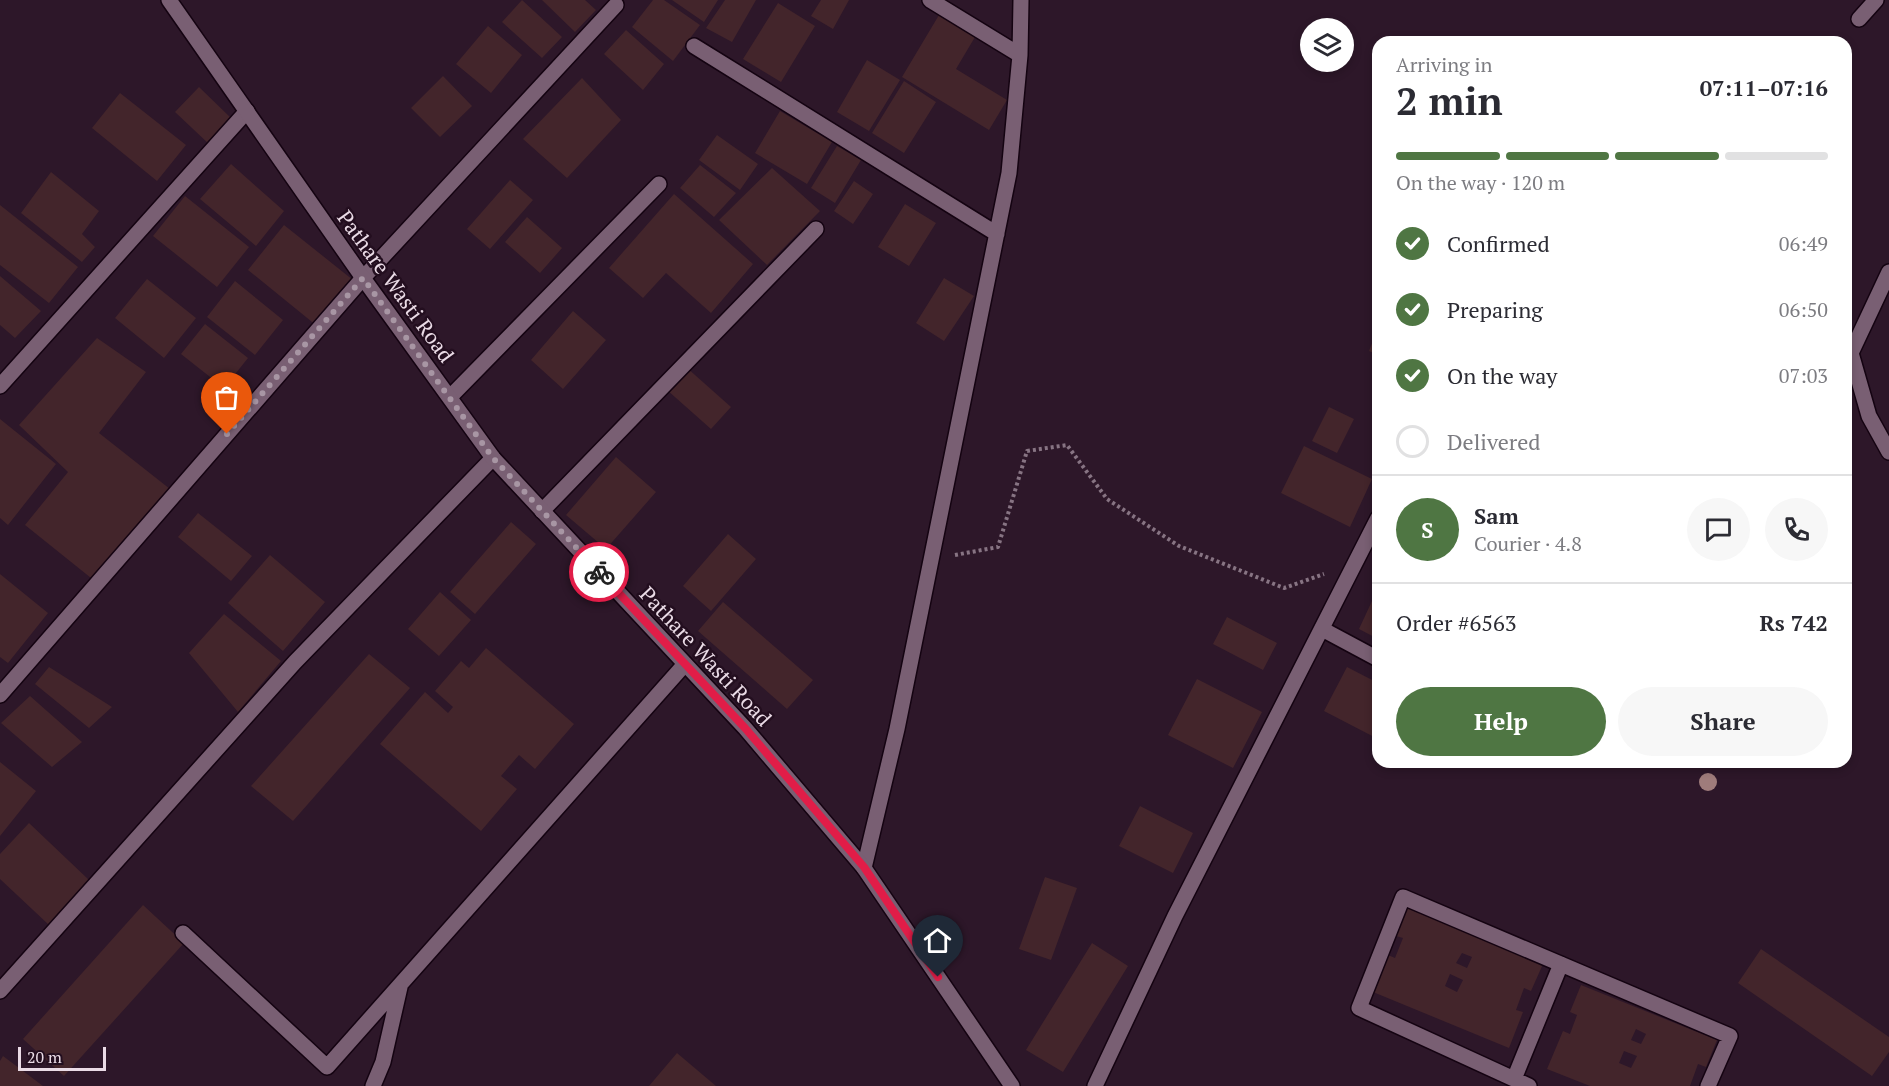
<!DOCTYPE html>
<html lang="en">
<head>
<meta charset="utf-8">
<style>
	:root { --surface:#fff; --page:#f7f7f7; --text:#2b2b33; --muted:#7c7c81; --line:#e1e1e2; --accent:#4f7643 }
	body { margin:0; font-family:"PT Serif",serif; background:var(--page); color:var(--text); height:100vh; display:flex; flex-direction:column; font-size:22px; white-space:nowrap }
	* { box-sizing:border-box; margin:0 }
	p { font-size:20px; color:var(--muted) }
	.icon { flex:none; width:33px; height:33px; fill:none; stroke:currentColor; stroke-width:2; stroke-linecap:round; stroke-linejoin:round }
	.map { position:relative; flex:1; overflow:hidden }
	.details { position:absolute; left:1372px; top:36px; width:480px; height:732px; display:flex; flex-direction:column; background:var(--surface); border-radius:18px; box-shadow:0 3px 9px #0003 }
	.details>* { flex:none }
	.buttons { position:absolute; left:1300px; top:18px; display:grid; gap:12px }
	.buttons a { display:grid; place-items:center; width:54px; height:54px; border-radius:50%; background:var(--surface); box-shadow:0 3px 9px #0003; font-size:30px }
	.scale { position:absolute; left:18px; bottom:15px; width:88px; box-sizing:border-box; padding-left:6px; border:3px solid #eadbe6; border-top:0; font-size:16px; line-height:21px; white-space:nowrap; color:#eadbe6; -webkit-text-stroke:4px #230e1f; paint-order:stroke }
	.pin { position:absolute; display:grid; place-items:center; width:51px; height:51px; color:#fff; margin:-62px -26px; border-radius:50% 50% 50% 0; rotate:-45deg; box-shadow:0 0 6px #0007 }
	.pin .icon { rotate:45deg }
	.courier { position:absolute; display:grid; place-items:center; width:60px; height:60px; margin:-30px; border:4px solid #e11d48; border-radius:50%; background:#fff; color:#222; box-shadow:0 2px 8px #0007 }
	.overview em { font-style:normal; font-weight:700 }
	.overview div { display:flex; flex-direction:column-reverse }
	.overview { display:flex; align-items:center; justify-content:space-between; height:102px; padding:0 24px }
	h1 { font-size:39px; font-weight:700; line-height:45px }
	.bar { display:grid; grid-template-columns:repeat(4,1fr); gap:9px 6px; align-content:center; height:72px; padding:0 24px }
	.bar i { height:8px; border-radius:4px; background:var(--line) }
	.bar .selected { background:var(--accent) }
	.bar p { grid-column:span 4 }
	.line { display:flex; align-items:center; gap:15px; padding:0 24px; border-top:2px solid var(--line) }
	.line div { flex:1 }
	.round { display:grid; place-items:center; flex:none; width:63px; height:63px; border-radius:32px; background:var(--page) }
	ol { padding:0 24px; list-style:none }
	li { display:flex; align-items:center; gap:18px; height:66px }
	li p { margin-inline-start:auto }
	li .icon { padding:6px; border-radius:50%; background:var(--accent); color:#fff; stroke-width:4 }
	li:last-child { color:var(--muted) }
	li i { width:33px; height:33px; border:3px solid var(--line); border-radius:50% }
	.button { display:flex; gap:12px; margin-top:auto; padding:12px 24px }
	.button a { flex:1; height:69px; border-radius:36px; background:var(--accent); color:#fff; font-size:24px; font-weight:700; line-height:69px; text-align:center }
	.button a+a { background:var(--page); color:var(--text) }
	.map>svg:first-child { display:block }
	.building { fill:#43252b; fill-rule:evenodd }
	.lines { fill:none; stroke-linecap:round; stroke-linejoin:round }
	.service-casing { stroke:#140311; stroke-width:18 }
	.minor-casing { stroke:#140311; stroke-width:18 }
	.tertiary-casing { stroke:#140311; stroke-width:18 }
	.path { stroke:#877483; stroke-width:4; stroke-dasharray:3 3; stroke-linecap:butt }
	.service { stroke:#795f73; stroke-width:15 }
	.minor { stroke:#795f73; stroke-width:15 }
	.tertiary { stroke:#795f73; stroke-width:15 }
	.tree { fill:#9f7c7b }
	.done { stroke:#a896a4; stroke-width:6; stroke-dasharray:0 10.8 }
	.route { stroke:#e11d48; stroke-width:8 }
	.labels { text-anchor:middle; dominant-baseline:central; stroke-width:5; stroke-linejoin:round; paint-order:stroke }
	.street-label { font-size:21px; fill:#eadbe6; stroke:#230e1f }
</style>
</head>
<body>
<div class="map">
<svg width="1889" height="1086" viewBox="0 0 1889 1086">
	<rect width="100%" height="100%" fill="#2d1729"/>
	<path class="building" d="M522 0 562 37 542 58 502 22Z
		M542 0H585L596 10 575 32Z
		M653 0H664L700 25 673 61 632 27Z
		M672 0H718L704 22Z
		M725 0H756L732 42 706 28Z
		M821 0H849L833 29 811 16Z
		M778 3 815 26 781 82 743 59Z
		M939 15 975 37 956 69 1007 100 989 130 902 77Z
		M488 26 522 55 491 93 456 64Z
		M626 30 664 64 643 90 604 54Z
		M867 60 900 80 869 131 837 112Z
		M443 76 472 106 440 137 411 108Z
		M582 78 621 120 567 178 523 139Z
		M904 81 936 102 904 153 872 133Z
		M199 87 232 119 210 145 175 112Z
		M120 93 186 145 157 181 92 128Z
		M780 111 832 142 807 184 755 153Z
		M717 135 758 164 740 190 699 160Z
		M837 146 861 160 835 203 811 188Z
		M231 164 284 211 256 246 200 199Z
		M700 165 736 193 714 217 680 188Z
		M772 168 820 211 767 265 719 220Z
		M51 172 99 211 82 234 95 247 82 262 21 213Z
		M510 180 533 200 490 249 467 229Z
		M854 181 873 194 853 224 834 211Z
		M674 194 753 264 711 313 666 273 643 298 609 268Z
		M185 196 249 247 217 287 153 236Z
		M905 204 936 223 909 266 878 247Z
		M0 205 78 267 49 303 0 265Z
		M527 217 562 248 540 273 505 242Z
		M284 225 353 280 317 326 248 270Z
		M0 276 41 311 15 338 0 325Z
		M944 278 974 296 944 341 916 323Z
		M147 279 196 318 164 358 115 318Z
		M235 281 283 320 255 355 207 317Z
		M573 311 606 340 563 389 531 360Z
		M205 324 248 358 224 388 181 354Z
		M1378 328V355L1369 351Z
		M97 338 146 372 99 433 170 489 96 582 25 525 68 472 19 425Z
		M686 367 731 407 711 429 667 390Z
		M1329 407 1354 419 1337 453 1312 441Z
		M0 419 56 464 8 525 0 518Z
		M1304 446 1372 479 1350 527 1281 493Z
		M616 457 656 492 606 549 566 515Z
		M198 513 252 556 231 581 178 537Z
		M511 522 536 544 475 614 450 592Z
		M728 534 756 559 711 611 683 586Z
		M270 555 325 602 283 651 228 603Z
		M0 574 48 613 8 663 0 657Z
		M1378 588V639L1359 629Z
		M440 592 471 620 439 656 408 629Z
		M723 602 813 680 787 709 698 631Z
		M224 614 281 661 238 712 189 653Z
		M1227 617 1277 643 1263 670 1213 644Z
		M486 648 574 724 535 769 519 755 501 776 517 789 481 831 380 744 425 692 448 713 453 707 435 691 461 661 469 668Z
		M369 654 410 688 293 821 251 786Z
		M49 667 112 707 89 728 35 684Z
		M1347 667 1378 683V739L1324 711Z
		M1197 679 1262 712 1233 768 1168 735Z
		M30 696 82 742 52 767 1 723Z
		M0 762 36 791 0 836Z
		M1140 806 1193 833 1173 873 1119 846Z
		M29 823 89 880 49 925 0 879V854Z
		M1045 877 1077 888 1051 960 1019 949Z
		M143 905 184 943 64 1076 23 1039Z
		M1407 908 1543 964 1531 991 1524 988 1516 1010 1523 1012 1509 1048 1373 992 1388 955 1395 958 1403 938 1396 936ZM1462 953 1472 957 1467 968 1456 963ZM1450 974 1463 980 1457 992 1445 986Z
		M1092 943 1128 966 1063 1072 1026 1050Z
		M1761 949 1889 1037V1052L1872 1076 1738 983Z
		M1581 985 1717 1040 1706 1067 1698 1064 1690 1086H1590L1547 1069 1563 1031 1570 1034 1577 1015 1570 1012ZM1636 1029 1646 1034 1641 1044 1631 1040ZM1624 1051 1637 1056 1631 1068 1619 1063Z
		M677 1053 716 1086H649Z
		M3 1056 43 1086H0V1061Z"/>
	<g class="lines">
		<g class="service-casing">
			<path id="service" d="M1322 629 1378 659
				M183 933 327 1067 685 664
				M373 1086 383 1062 400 987"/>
		</g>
		<g class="minor-casing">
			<path id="minor" d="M930 0 1020 55
				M1859 19 1876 0
				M694 46 997 234
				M1889 272 1851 353 1869 416 1889 452
				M0 386 247 111
				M450 397 659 184
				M542 511 816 229
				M0 695 363 278 616 5
				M864 868 897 729 1009 173 1020 55 1021 0
				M0 991 295 662 493 458
				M1514 1079 1561 964
				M1095 1086 1175 916 1378 518
				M1529 1086 1359 1008 1403 897 1730 1036 1708 1086"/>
		</g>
		<g class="tertiary-casing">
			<path id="tertiary" d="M169 0 363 278 493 458 745 728 864 868 1012 1086"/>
		</g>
		<path class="path" d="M955 555 998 547 1027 451 1067 445 1107 499 1179 546 1284 588 1324 574"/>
		<use href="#service" class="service"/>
		<use href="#minor" class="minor"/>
		<use href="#tertiary" class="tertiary"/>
	</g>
	<circle class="tree" cx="1708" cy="782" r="9"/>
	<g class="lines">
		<path class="done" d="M227 434 363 278 493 458 599 572"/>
		<path class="route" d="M599 572 745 728 864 867 938 977"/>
	</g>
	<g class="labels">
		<g class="street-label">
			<text transform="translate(396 286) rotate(54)">Pathare Wasti Road</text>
			<text transform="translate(706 656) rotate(47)">Pathare Wasti Road</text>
		</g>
	</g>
</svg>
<div class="buttons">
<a><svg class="icon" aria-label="layers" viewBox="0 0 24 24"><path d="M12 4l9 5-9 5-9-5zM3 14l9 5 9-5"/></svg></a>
</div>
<div class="scale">20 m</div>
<div class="pin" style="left:227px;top:434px;background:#ea580c"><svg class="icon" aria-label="bag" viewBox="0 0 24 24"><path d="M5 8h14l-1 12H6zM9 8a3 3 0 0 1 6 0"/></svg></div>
<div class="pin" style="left:938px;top:977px;background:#1f2937"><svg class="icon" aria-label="home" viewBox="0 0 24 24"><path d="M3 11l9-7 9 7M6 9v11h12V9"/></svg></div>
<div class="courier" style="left:599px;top:572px"><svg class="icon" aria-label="bike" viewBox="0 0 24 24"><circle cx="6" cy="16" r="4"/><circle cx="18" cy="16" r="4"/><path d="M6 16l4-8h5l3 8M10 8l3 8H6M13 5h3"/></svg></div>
<section class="details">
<div class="overview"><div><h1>2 min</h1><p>Arriving in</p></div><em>07:11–07:16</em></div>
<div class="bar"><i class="selected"></i><i class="selected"></i><i class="selected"></i><i></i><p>On the way · 120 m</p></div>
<ol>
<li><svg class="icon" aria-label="check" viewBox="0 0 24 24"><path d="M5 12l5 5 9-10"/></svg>Confirmed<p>06:49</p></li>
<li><svg class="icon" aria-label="check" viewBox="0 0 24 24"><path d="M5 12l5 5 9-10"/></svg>Preparing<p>06:50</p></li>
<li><svg class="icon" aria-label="check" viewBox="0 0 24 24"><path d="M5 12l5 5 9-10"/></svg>On the way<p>07:03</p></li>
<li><i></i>Delivered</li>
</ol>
<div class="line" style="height:108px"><b class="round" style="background:var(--accent);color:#fff">S</b><div><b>Sam</b><p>Courier · 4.8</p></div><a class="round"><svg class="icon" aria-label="chat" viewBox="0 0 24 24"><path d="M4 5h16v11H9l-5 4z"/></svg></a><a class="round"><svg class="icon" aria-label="phone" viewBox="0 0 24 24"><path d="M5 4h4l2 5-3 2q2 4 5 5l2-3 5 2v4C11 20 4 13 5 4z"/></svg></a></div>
<div class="line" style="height:78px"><div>Order #6563</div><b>Rs 742</b></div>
<div class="button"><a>Help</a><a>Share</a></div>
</section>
</div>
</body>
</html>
